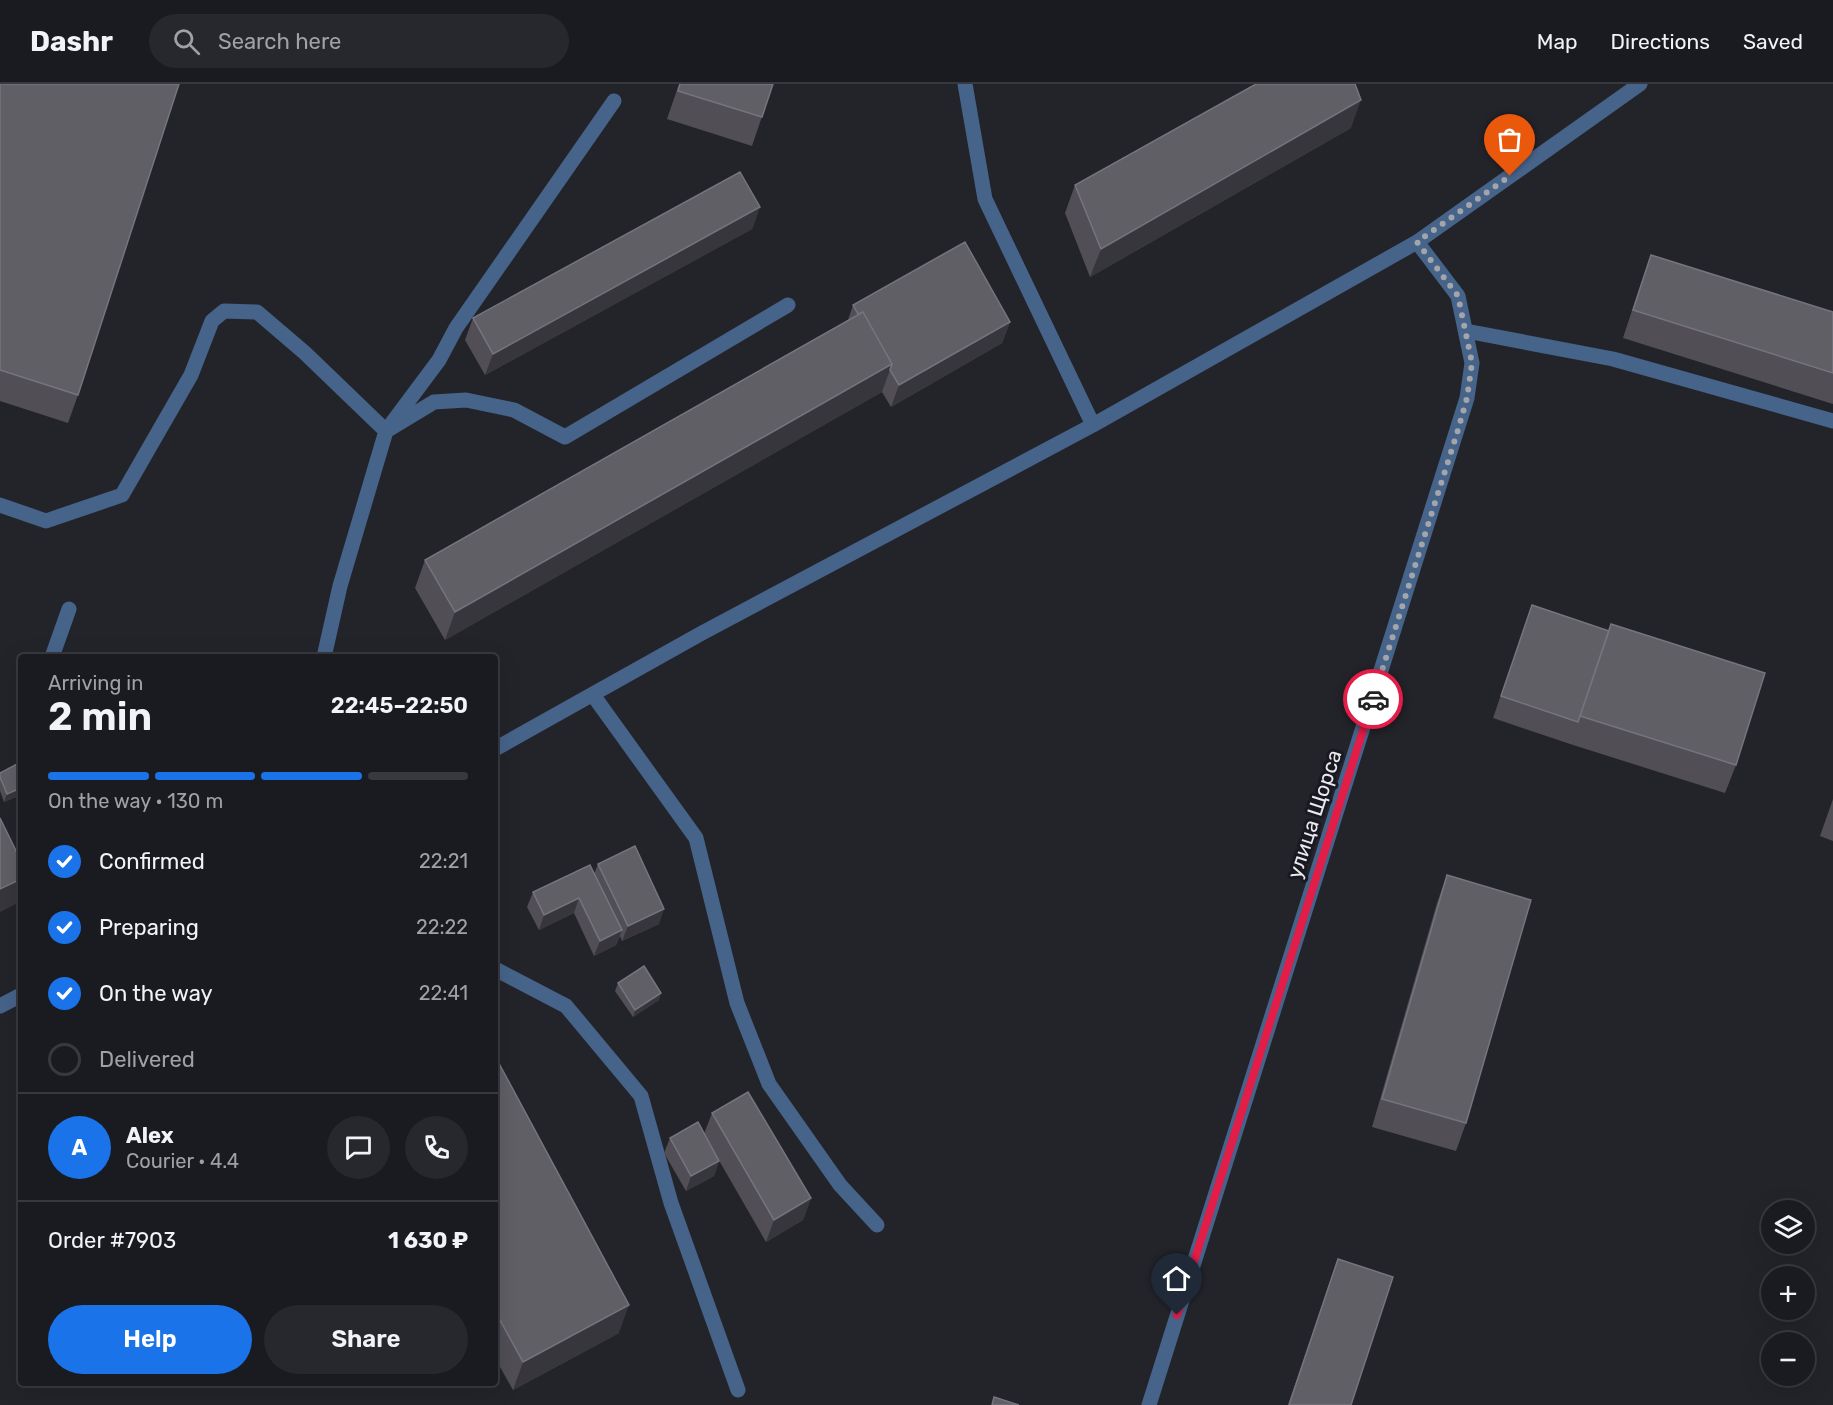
<!DOCTYPE html>
<html lang="en">
<head>
<meta charset="utf-8">
<style>
	:root { --surface:#1a1b20; --page:#27282d; --text:#f1f3f6; --muted:#9fa1a5; --line:#38393e; --accent:#1a73e8 }
	body { margin:0; font-family:Rubik,sans-serif; background:var(--page); color:var(--text); height:100vh; display:flex; flex-direction:column; font-size:22px; white-space:nowrap }
	* { box-sizing:border-box; margin:0 }
	p { font-size:20px; color:var(--muted) }
	.icon { flex:none; width:33px; height:33px; fill:none; stroke:currentColor; stroke-width:2; stroke-linecap:round; stroke-linejoin:round }
	.map { position:relative; flex:1; overflow:hidden }
	.drawer { position:absolute; left:18px; top:570px; width:480px; height:732px; display:flex; flex-direction:column; background:var(--surface); border-radius:6px; box-shadow:0 6px 24px #0002,0 0 0 2px var(--line) }
	.drawer>* { flex:none }
	.tools { position:absolute; left:1761px; top:1116px; display:grid; gap:12px }
	.tools a { display:grid; place-items:center; width:54px; height:54px; border-radius:50%; background:var(--surface); box-shadow:0 6px 24px #0002,0 0 0 2px var(--line); font-size:30px }
	.pin { position:absolute; display:grid; place-items:center; width:51px; height:51px; color:#fff; margin:-62px -26px; border-radius:50% 50% 50% 0; rotate:-45deg; box-shadow:0 0 6px #0007 }
	.pin .icon { rotate:45deg }
	.courier { position:absolute; display:grid; place-items:center; width:60px; height:60px; margin:-30px; border:4px solid #e11d48; border-radius:50%; background:#fff; color:#222; box-shadow:0 2px 8px #0007 }
	.head em { font-style:normal; font-weight:600 }
	.head div { display:flex; flex-direction:column-reverse }
	.head { display:flex; align-items:center; justify-content:space-between; height:102px; padding:0 30px }
	h1 { font-size:39px; font-weight:600; line-height:45px }
	.bar { display:grid; grid-template-columns:repeat(4,1fr); gap:9px 6px; align-content:center; height:72px; padding:0 30px }
	.bar i { height:8px; border-radius:4px; background:var(--line) }
	.bar .active { background:var(--accent) }
	.bar p { grid-column:span 4 }
	.line { display:flex; align-items:center; gap:15px; padding:0 30px; border-top:2px solid var(--line) }
	.line div { flex:1 }
	.round { display:grid; place-items:center; flex:none; width:63px; height:63px; border-radius:32px; background:var(--page) }
	ol { padding:0 30px; list-style:none }
	li { display:flex; align-items:center; gap:18px; height:66px }
	li p { margin-inline-start:auto }
	li .icon { padding:6px; border-radius:50%; background:var(--accent); color:#fff; stroke-width:4 }
	li:last-child { color:var(--muted) }
	li i { width:33px; height:33px; border:3px solid var(--line); border-radius:50% }
	.cta { display:flex; gap:12px; margin-top:auto; padding:12px 30px }
	.cta a { flex:1; height:69px; border-radius:36px; background:var(--accent); color:#fff; font-size:24px; font-weight:600; line-height:69px; text-align:center }
	.cta a+a { background:var(--page); color:var(--text) }
	header { display:flex; align-items:center; gap:36px; box-sizing:border-box; height:84px; padding:0 30px; background:var(--surface); border-bottom:2px solid var(--line) }
	header strong { font-size:28px }
	nav { display:flex; gap:33px; margin-inline-start:auto; font-size:21px }
	.search { width:420px; height:54px; background:var(--page); display:flex; align-items:center; gap:15px; box-sizing:border-box; padding:0 21px; border-radius:33px; color:var(--muted); font-size:22px }
	.map>svg:first-child { display:block }
	.lines { fill:none; stroke-linecap:round; stroke-linejoin:round }
	.minor { stroke:#46638a; stroke-width:15 }
	.wall { fill:#514e56 }
	.shaded-wall { fill:#37363d }
	.building { fill:#615f66; stroke:#76747c; stroke-width:1.5 }
	.done { stroke:#a4a5aa; stroke-width:6; stroke-dasharray:0 10.8 }
	.route { stroke:#e11d48; stroke-width:8 }
	.labels { text-anchor:middle; dominant-baseline:central; stroke-width:6; stroke-linejoin:round; paint-order:stroke }
	.street-label { font-size:21px; fill:#eaeaef; stroke:#191a21 }
</style>
</head>
<body>
<header>
<strong>Dashr</strong>
<div class="search"><svg class="icon" aria-label="search" viewBox="0 0 24 24"><circle cx="10" cy="10" r="6"/><path d="M15 15l6 6"/></svg>Search here</div>
<nav><a>Map</a><a>Directions</a><a>Saved</a></nav>
</header>
<div class="map">
<svg width="1833" height="1321" viewBox="0 0 1833 1321">
	<rect width="100%" height="100%" fill="#23242a"/>
	<g class="lines">
		<path class="minor" d="M965 0 985 115 1093 341
			M614 17 456 244 439 276 386 347 434 318 466 316 514 326 565 353 788 221
			M1466 247 1613 275 1833 337
			M0 421 46 437 122 411 191 291 212 237 224 227 257 228 305 269 386 347 340 502 324 573
			M52 573 69 525
			M593 611 696 754 737 919 769 1000 840 1101 877 1141
			M495 665 702 549 1093 341 1417 158 1640 0
			M495 885 566 922 641 1012 671 1119 738 1306
			M0 922 21 911
			M1149 1321 1467 314 1472 279 1458 212 1417 158"/>
	</g>
	<path class="wall" d="M0 0 78 311 68 339 0 317Z
		M679 0H773L752 62 667 35Z
		M1351 44 1090 193 1065 129 1075 101Z
		M760 123 752 145 485 291 465 256 473 234Z
		M1651 171 1833 228V320L1623 254 1641 199Z
		M853 221 1010 238 1002 259 891 323 882 308 445 556 415 504 425 476 848 236Z
		M1532 521 1736 681 1725 709 1570 660 1493 634Z
		M0 689H21V711L4 718 0 707Z
		M1833 715V757L1820 752Z
		M598 780 659 840 622 857 620 852 616 861 594 872 574 829 539 846 527 823 533 808 594 790Z
		M1447 791 1466 1039 1456 1067 1372 1043 1437 819Z
		M618 899 659 916 633 933 615 907Z
		M495 972 619 1249 513 1306 495 1274Z
		M712 1029 811 1114 803 1136 766 1158 717 1073 719 1077 714 1092 686 1107 664 1069 670 1054 704 1050Z
		M1338 1175 1351 1321H1288L1328 1203Z"/>
	<path class="shaded-wall" d="M1361 16 1351 44 1090 193 1101 165Z
		M760 123 752 145 485 291 493 270Z
		M1010 238 1002 259 891 323 899 301Z
		M892 280 882 308 445 556 455 528Z
		M21 704V711L4 718 7 710Z
		M21 795V811L18 819 0 828V805Z
		M579 814 574 829 539 846 544 831Z
		M664 825 659 840 622 857 628 842Z
		M622 846 616 861 594 872 600 857Z
		M661 909 659 916 633 933 635 926Z
		M719 1077 714 1092 686 1107 691 1092Z
		M811 1114 803 1136 766 1158 774 1136Z
		M629 1221 619 1249 513 1306 523 1278Z"/>
	<path class="building" d="M0 0H179L78 311 0 286Z
		M680 0H773L762 33 678 7Z
		M1256 0H1355L1361 16 1101 165 1075 101Z
		M740 88 760 123 493 270 473 234Z
		M965 158 1010 238 899 301 890 286 892 280 863 228 858 230 853 221Z
		M1651 171 1833 228V289L1633 226Z
		M863 228 892 280 455 528 425 476Z
		M1532 521 1609 547 1578 638 1501 612Z
		M1611 540 1765 589 1736 681 1580 632Z
		M17 680 21 689V704L7 710 0 693V689Z
		M0 734 21 777V795L0 805Z
		M635 762 664 825 628 842 598 780Z
		M590 781 622 846 600 857 579 814 544 831 533 808Z
		M1447 791 1531 816 1466 1039 1382 1015Z
		M644 882 661 909 635 926 618 899Z
		M495 972 629 1221 523 1278 495 1227Z
		M748 1008 811 1114 774 1136 712 1029Z
		M698 1038 719 1077 691 1092 670 1054Z
		M1338 1175 1393 1193 1351 1321H1289Z
		M994 1313 1019 1321H992Z"/>
	<g class="lines">
		<path class="done" d="M1373 615 1458 346 1467 314 1472 279 1458 212 1417 158 1510 92"/>
		<path class="route" d="M1177 1231 1373 615"/>
	</g>
	<g class="labels">
		<g class="street-label">
			<text transform="translate(1314 730) rotate(-72)">улица Щорса</text>
		</g>
	</g>
</svg>
<div class="tools">
<a><svg class="icon" aria-label="layers" viewBox="0 0 24 24"><path d="M12 4l9 5-9 5-9-5zM3 14l9 5 9-5"/></svg></a>
<a>+</a>
<a>−</a>
</div>
<div class="pin" style="left:1510px;top:92px;background:#ea580c"><svg class="icon" aria-label="bag" viewBox="0 0 24 24"><path d="M5 8h14l-1 12H6zM9 8a3 3 0 0 1 6 0"/></svg></div>
<div class="pin" style="left:1177px;top:1231px;background:#1f2937"><svg class="icon" aria-label="home" viewBox="0 0 24 24"><path d="M3 11l9-7 9 7M6 9v11h12V9"/></svg></div>
<div class="courier" style="left:1373px;top:615px"><svg class="icon" aria-label="car" viewBox="0 0 24 24"><path d="M5 17H2v-5l4-1 3-4h7l3 4 3 1v5h-3M9 17h6M6 11h13"/><circle cx="7" cy="17" r="2"/><circle cx="17" cy="17" r="2"/></svg></div>
<section class="drawer">
<div class="head"><div><h1>2 min</h1><p>Arriving in</p></div><em>22:45–22:50</em></div>
<div class="bar"><i class="active"></i><i class="active"></i><i class="active"></i><i></i><p>On the way · 130 m</p></div>
<ol>
<li><svg class="icon" aria-label="check" viewBox="0 0 24 24"><path d="M5 12l5 5 9-10"/></svg>Confirmed<p>22:21</p></li>
<li><svg class="icon" aria-label="check" viewBox="0 0 24 24"><path d="M5 12l5 5 9-10"/></svg>Preparing<p>22:22</p></li>
<li><svg class="icon" aria-label="check" viewBox="0 0 24 24"><path d="M5 12l5 5 9-10"/></svg>On the way<p>22:41</p></li>
<li><i></i>Delivered</li>
</ol>
<div class="line" style="height:108px"><b class="round" style="background:var(--accent);color:#fff">A</b><div><b>Alex</b><p>Courier · 4.4</p></div><a class="round"><svg class="icon" aria-label="chat" viewBox="0 0 24 24"><path d="M4 5h16v11H9l-5 4z"/></svg></a><a class="round"><svg class="icon" aria-label="phone" viewBox="0 0 24 24"><path d="M5 4h4l2 5-3 2q2 4 5 5l2-3 5 2v4C11 20 4 13 5 4z"/></svg></a></div>
<div class="line" style="height:78px"><div>Order #7903</div><b>1 630 ₽</b></div>
<div class="cta"><a>Help</a><a>Share</a></div>
</section>
</div>
</body>
</html>
